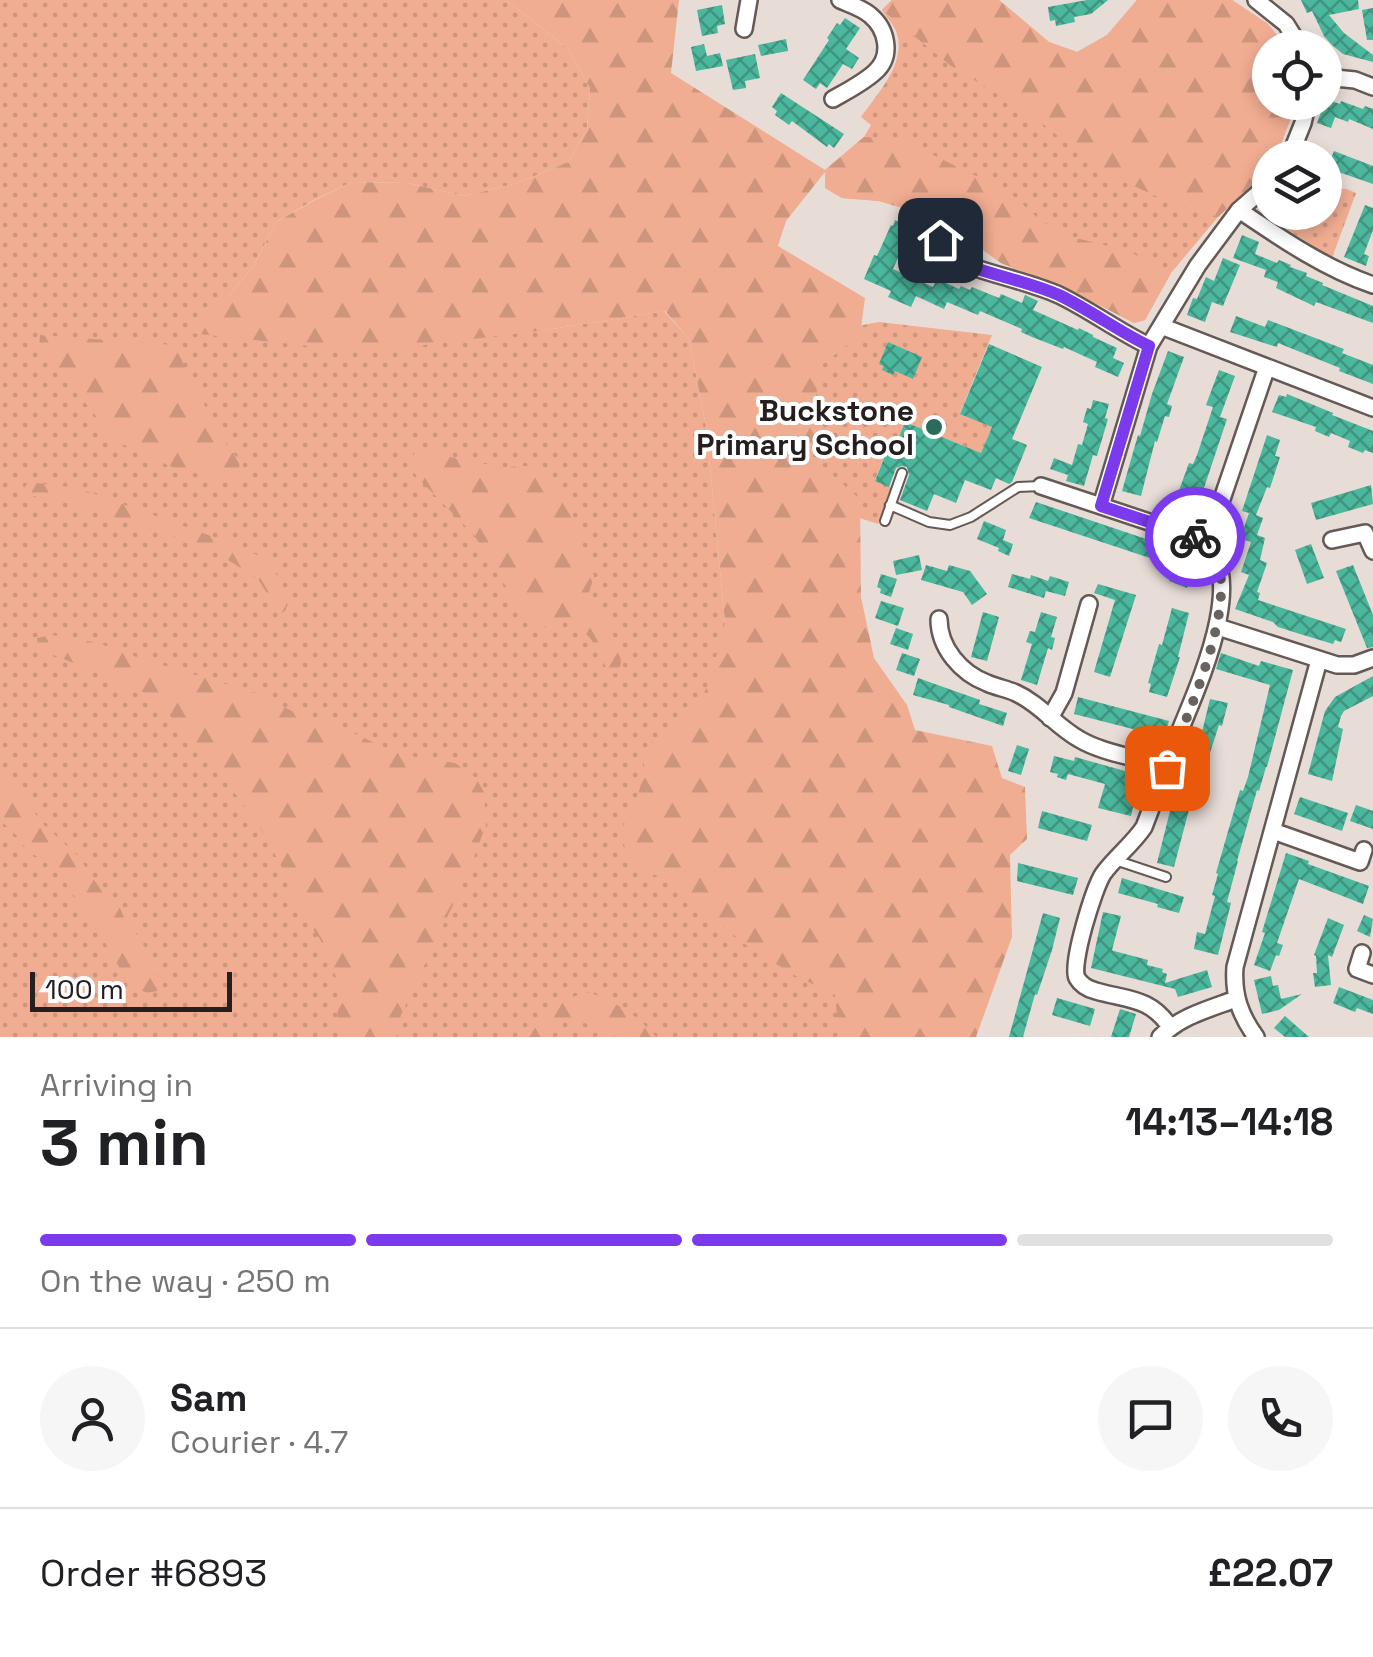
<!DOCTYPE html>
<html lang="en">
<head>
<meta charset="utf-8">
<style>
	:root { --surface:#fff; --page:#f6f6f6; --text:#202124; --muted:#757577; --line:#e0e0e0; --accent:#7c3aed }
	body { margin:0; font-family:"Space Grotesk",sans-serif; background:var(--page); color:var(--text); height:100vh; display:flex; flex-direction:column; font-size:38px; white-space:nowrap }
	* { box-sizing:border-box; margin:0 }
	p { font-size:32px; color:var(--muted) }
	.icon { flex:none; width:55px; height:55px; fill:none; stroke:currentColor; stroke-width:2; stroke-linecap:round; stroke-linejoin:round }
	.map { position:relative; height:1037px; overflow:hidden }
	.side { display:flex; flex-direction:column; background:var(--surface); flex:1 }
	.side>* { flex:none }
	.fabs { position:absolute; left:1252px; top:30px; display:grid; gap:20px }
	.fabs a { display:grid; place-items:center; width:90px; height:90px; border-radius:50%; background:var(--surface); box-shadow:0 5px 15px #0003; font-size:50px }
	.scale { position:absolute; left:30px; bottom:25px; width:202px; box-sizing:border-box; padding-left:10px; border:5px solid #25201f; border-top:0; font-size:28px; line-height:35px; white-space:nowrap; color:#25201f; -webkit-text-stroke:8px #fff; paint-order:stroke }
	.pin { position:absolute; display:grid; place-items:center; width:85px; height:85px; color:#fff; margin:-42px; border-radius:20px; box-shadow:0 5px 15px #0006 }
	.courier { position:absolute; display:grid; place-items:center; width:100px; height:100px; margin:-50px; border:8px solid #7c3aed; border-radius:50%; background:#fff; color:#222; box-shadow:0 2px 12px #0007 }
	.overview em { font-style:normal; font-weight:600 }
	.overview div { display:flex; flex-direction:column-reverse }
	.overview { display:flex; align-items:center; justify-content:space-between; height:170px; padding:0 40px }
	h1 { font-size:65px; font-weight:600; line-height:75px }
	.bar { display:grid; grid-template-columns:repeat(4,1fr); gap:15px 10px; align-content:center; height:120px; padding:0 40px }
	.bar i { height:12px; border-radius:8px; background:var(--line) }
	.bar .active { background:var(--accent) }
	.bar p { grid-column:span 4 }
	.line { display:flex; align-items:center; gap:25px; padding:0 40px; border-top:2px solid var(--line) }
	.line div { flex:1 }
	.round { display:grid; place-items:center; flex:none; width:105px; height:105px; border-radius:52px; background:var(--page) }
	.map>svg:first-child { display:block }
	.green { fill:url(#green-dots) }
	.forest { fill:url(#forest-firs) }
	.building { fill:url(#building-cross-hatch) }
	.lines { fill:none; stroke-linecap:round; stroke-linejoin:round }
	.lane-casing { stroke:#645955; stroke-width:12 }
	.street-casing { stroke:#645955; stroke-width:20 }
	.lane { stroke:#fff; stroke-width:8 }
	.street { stroke:#fff; stroke-width:15 }
	.done { stroke:#69625f; stroke-width:10; stroke-dasharray:0 18 }
	.route { stroke:#7c3aed; stroke-width:12 }
	.poi-dot { fill:#2a6b5b; stroke:#fff; stroke-width:4 }
	.labels { text-anchor:middle; dominant-baseline:central; stroke-width:8; stroke-linejoin:round; paint-order:stroke }
	.poi-label { font-size:30px; font-weight:bold; fill:#25201f; stroke:#fff; text-anchor:end }
</style>
</head>
<body>
<div class="map">
<svg width="1373" height="1037" viewBox="0 0 1373 1037">
	<defs>
		<pattern id="green-dots" width="8" height="8" patternUnits="userSpaceOnUse" patternTransform="scale(2.5)"><rect width="8" height="8" fill="#f1ad92"/><path d="M2 2h.1M6 6h.1" fill="none" stroke="#ce957d" stroke-width="1.8" stroke-linecap="round"/></pattern>
		<pattern id="forest-firs" width="22" height="20" patternUnits="userSpaceOnUse" patternTransform="scale(2.5)"><rect width="22" height="20" fill="#f1ad92"/><path d="M5 1l3.5 6h-7zM16 11l3.5 6h-7z" fill="#ce957d"/></pattern>
		<pattern id="building-cross-hatch" width="8" height="8" patternUnits="userSpaceOnUse" patternTransform="scale(2.5)"><rect width="8" height="8" fill="#4bb79c"/><path d="M0 0l8 8M0 8l8-8" fill="none" stroke="#3e947f"/></pattern>
	</defs>
	<rect width="100%" height="100%" fill="#e8dcd7"/>
	<path class="green" d="M0 0H506L568 49 590 88 587 129 568 162 518 183 464 196 408 183 352 182 314 200 276 222 254 265 228 297 546 330 664 311 689 339 706 426 725 622 873 1037H0Z
		M892 0H999L1049 42 1077 52 1107 35 1137 0H1232L1268 24 1286 47 1270 48V102L1292 103 1290 120 1276 157 1270 158V164L1255 183 1218 217 1171 273 1145 320 1134 323 1072 291 1001 263 968 239 923 214 879 201 842 198 825 188V170L864 137 871 125 861 117C877 94 908 62 896 31 893 24 886 17 882 10Z
		M1333 188 1347 189 1356 193 1332 258 1266 216 1262 208 1263 202 1270 197V212H1325V189Z
		M879 322 992 335 960 413 992 427 981 453 905 422 896 445 890 443 875 480 892 488 878 524 807 501 799 337Z"/>
	<path class="forest" d="M506 0H679L671 73 825 170 864 137 898 138 1009 192 1041 221 1072 237 1128 251 1171 273 1145 320 1134 323 1072 291 1001 263 968 239 923 214 879 201 842 198 825 188V172L786 221 778 246 865 298 860 335 818 368 813 458 860 499 861 597 874 658 907 705 915 730 992 746 1002 778 1025 787 1027 839 1010 855 1012 937 976 1037H839L835 995 792 974 743 943 672 882 640 869 618 836C625 822 634 806 639 791 649 757 636 740 680 729L706 689 715 661 725 622 706 426 689 339 665 311 546 330 366 352 190 333 228 297 254 265 276 222 315 200 352 182 408 183 464 196 518 183 568 162 587 129 590 88 568 49Z
		M892 0H999L1049 42 1077 52 1107 35 1137 0H1232L1268 24 1286 47 1270 48V102L1292 103 1290 120 1276 157 1270 158C1265 181 1235 201 1218 217L1169 202 1103 172 1033 116 951 66 882 10Z
		M40 335 174 345 182 360 189 382 202 398 212 425 240 462 236 484 172 467 122 444 107 431 89 407 39 351Z
		M417 449C429 449 438 454 450 457 469 461 488 464 507 469 518 464 527 465 538 470 572 483 570 508 579 540 582 553 588 564 594 576L588 596C599 608 626 650 620 667 619 669 617 671 615 674L607 669 591 639 568 617 554 619 549 627 538 626 527 620 474 535 417 477 409 463Z
		M28 482 78 488 222 540 264 558 272 566 286 594V610L280 614 258 579 217 553 194 543 78 505 28 495 24 489Z
		M51 635 78 638 110 647 142 659 256 693 300 715 347 730 383 747 415 757 455 763 476 778 484 792 486 825 469 871 401 1015 396 1037H338L337 979 320 939 294 905 283 870 266 837 234 792 175 721 147 693 122 687 99 673 38 649 37 638Z
		M0 779 15 787 43 824 78 856 103 893 120 908 126 922 137 935 157 966V991L147 993 129 985 109 949 54 865 28 852 17 836 0 820Z
		M588 992C617 1003 635 1013 656 1037H615L601 1028 581 1022H563L544 1037H529C542 1013 562 999 588 992Z"/>
	<path class="building" d="M1087 0H1108L1091 14 1074 17 1075 22 1056 26 1055 20 1050 21 1048 7Z
		M1301 0H1358L1359 9 1329 15 1344 33 1373 55V62L1343 54 1332 45 1324 36 1312 11 1307 13Z
		M722 5 725 24 717 26 718 33 702 36 697 10Z
		M1373 8V40H1367L1362 10Z
		M845 18 860 28 846 49 859 58 852 69 843 64 827 88 820 83 816 89 803 80 829 40 827 38 837 23 840 25Z
		M786 39 788 51 761 56 758 45Z
		M704 44 707 56 720 53 723 66 696 71 691 47Z
		M755 54 760 78 745 81 746 88 733 90 726 60Z
		M781 93 844 134 834 148 829 144 827 147 792 121 789 125 775 115 777 111 772 107Z
		M1326 99 1340 104 1341 101 1363 109 1365 106 1373 109V129L1349 119 1348 122 1335 117 1331 128 1317 123Z
		M1334 151 1373 166V184L1327 168Z
		M1365 205 1373 208V230L1364 254 1369 256 1366 266 1344 257Z
		M895 220 908 226 906 232 914 236 908 249 903 247 893 269 933 287 937 279 959 289 961 286 970 290 972 287 999 298 1001 294 1022 303 1025 295 1038 301 1033 310 1078 330 1079 328 1093 335V337L1117 348 1113 358 1124 363 1118 377 1095 367 1097 362 1064 347 1063 349 1032 337 1021 332 1022 329 980 311 978 315 947 302 944 309 916 296 911 307 888 297 891 291 864 279 874 255 877 256 891 225 893 226Z
		M1242 235 1259 242 1255 254 1277 263 1279 260 1291 265 1290 267 1307 273 1306 276 1323 283 1322 285 1373 306V323L1316 302 1314 306 1276 288 1278 282 1264 277 1266 270 1233 258Z
		M1223 258 1240 265 1223 306 1212 302 1205 322 1187 315 1193 298 1197 299 1206 277 1214 281Z
		M1236 316 1265 327 1268 320 1344 349 1342 353 1373 365V384L1339 371 1340 368 1278 343 1277 347 1230 332Z
		M888 342 922 357 913 379 895 371 893 375 882 370 884 366 879 364Z
		M989 344 1042 367 1012 439 1027 445 1012 482 1009 484 996 478 991 490 965 480 956 503 934 494 927 511 900 500 909 475 907 467 902 466 896 468 889 487 875 481 890 443 896 445 905 422 981 453 992 427 960 414Z
		M1168 351 1184 357 1167 404 1172 406 1169 417 1165 416 1157 442 1155 441 1141 496 1122 491 1138 435 1140 436 1152 394Z
		M1219 370 1235 376 1220 417 1227 419 1195 515 1178 510 1182 497 1177 496 1189 463 1193 464 1197 455 1213 407 1206 405Z
		M1287 394 1333 413 1332 415 1373 431V453L1365 450 1363 453 1348 447 1350 441 1331 433 1329 437 1315 431 1316 427 1272 412 1279 395 1286 397Z
		M1093 400 1109 404 1105 418 1108 419 1097 456 1093 455 1084 486 1066 481 1068 475 1050 469 1054 458 1072 465 1078 444 1082 445 1088 424 1083 422 1087 408 1091 409Z
		M1267 435 1280 440 1275 456 1280 457 1270 488 1267 487 1256 515 1263 518 1257 535 1265 538 1260 560 1267 563 1257 592 1260 593 1258 600 1346 629 1341 642 1335 640 1333 644 1300 634 1278 627 1273 622 1235 609 1249 575 1241 572 1251 542 1240 539 1249 513 1242 511Z
		M1371 485 1373 504 1316 520 1311 503Z
		M1036 502 1161 544 1156 560 1029 518Z
		M984 521 1006 530 1003 540 1013 544 1009 556 998 551 999 548 977 539Z
		M1311 544 1324 578 1307 584 1295 550Z
		M1180 548 1197 555 1187 588 1169 581Z
		M919 555 922 570 896 575 893 561Z
		M926 565 947 571 949 565 970 571 987 594 972 605 963 592 921 580Z
		M1353 565 1373 615V647L1367 648 1336 571Z
		M881 574 897 579 891 597 880 593 881 589 877 587Z
		M1012 574 1030 579 1031 575 1048 581 1050 576 1069 582 1065 596 1046 591 1044 598 1008 587Z
		M1098 584 1136 595 1110 677 1094 672 1115 600 1094 593Z
		M881 601 904 608 898 626 875 618Z
		M1172 608 1189 613 1178 657H1180L1167 697 1149 692 1151 684 1148 683 1159 644 1162 645Z
		M983 612 999 617 987 661 971 657Z
		M1041 612 1057 617 1051 637 1055 638 1052 650 1048 648 1037 685 1021 680 1032 644 1026 642 1030 631 1035 632Z
		M896 628 913 634 908 650 890 644Z
		M902 653 920 659 914 676 896 670Z
		M1221 653 1259 666 1261 661 1293 670 1267 767H1266L1259 791 1257 790 1237 861H1238L1227 902 1231 903 1218 955 1194 949 1197 932 1205 934 1215 896 1212 895 1218 874 1216 873 1240 790 1243 791 1248 777 1270 685 1216 669Z
		M1373 676V696L1344 711 1341 716 1338 727 1343 729 1332 781 1308 774 1325 711 1335 697Z
		M918 678 980 700 979 704 1007 713 1003 726 949 707V705L913 695Z
		M1078 697 1169 721 1164 737 1074 714Z
		M1210 699 1228 703 1222 726 1219 725 1195 799 1192 798 1174 867 1157 863 1172 803 1175 804 1180 782 1188 761 1190 762 1199 731 1202 732Z
		M1017 745 1029 749 1021 775 1008 771Z
		M1054 756 1074 761 1075 757 1125 771 1126 768 1141 771 1131 816 1098 808 1105 784 1068 774 1066 780 1057 777 1058 774 1050 772Z
		M1300 797 1348 813 1342 831 1294 814Z
		M1356 805 1373 811V829L1350 821Z
		M1042 811 1092 825 1087 841 1038 828Z
		M1286 853 1309 861 1308 864 1369 886 1363 904 1299 879 1277 943 1283 945 1279 956 1276 955 1270 971 1254 965 1265 933 1262 932Z
		M1018 863 1078 878 1073 895 1017 881Z
		M1122 878 1184 897 1179 913 1157 907 1158 904 1118 893Z
		M1103 912 1121 916 1112 950 1114 951 1148 960 1147 965 1163 969 1162 972 1167 974 1165 983 1207 970 1212 987 1178 997 1175 989 1091 968Z
		M1043 913 1060 918 1052 950 1037 995 1035 994 1023 1037H1009Z
		M1364 915 1373 919 1370 937 1357 931Z
		M1328 918 1344 925 1332 957 1328 955 1331 985 1315 987 1313 973H1317L1316 956 1314 955Z
		M1271 976 1273 986 1278 985 1281 999 1302 994 1279 1010 1262 1014 1254 980Z
		M1339 987 1373 1000V1014L1357 1008 1355 1012 1333 1003Z
		M1057 998 1095 1009 1090 1026 1052 1015Z
		M1120 1009 1136 1014 1129 1037H1111Z
		M1285 1016 1309 1037H1285L1274 1028Z"/>
	<g class="lines">
		<g class="lane-casing">
			<path id="lane" d="M890 505 929 522 950 525 971 517 1018 487 1041 486
				M885 521 902 473
				M1115 860 1166 877"/>
		</g>
		<g class="street-casing">
			<path id="street" d="M1256 0 1286 24 1301 48
				M744 29 749 0
				M1325 77 1355 80 1373 87
				M833 99C847 91 863 83 875 72 893 56 887 29 870 15 862 8 849 4 840 0
				M1289 158 1303 123 1308 102
				M1239 210C1282 239 1324 268 1373 285
				M940 253C977 273 1020 278 1059 295 1090 310 1118 331 1149 346
				M1161 326 1373 408
				M1041 486 1200 539C1252 572 1196 690 1179 733 1167 764 1156 796 1144 827 1132 845 1115 857 1103 874 1094 888 1070 965 1077 978 1081 985 1088 989 1096 991 1127 1000 1150 997 1170 1027
				M1101 506 1149 346 1198 265 1239 210 1270 183
				M1332 540 1365 533 1373 551
				M1207 543 1267 367
				M939 619C939 648 961 673 987 683 996 687 1007 689 1016 693 1040 704 1056 726 1079 739 1104 754 1139 757 1167 768
				M1218 627 1337 665H1354L1373 658
				M1050 718 1064 693 1089 604
				M1273 831 1360 862 1364 850
				M1362 953 1357 969 1373 975
				M1160 1037C1181 1016 1209 1009 1236 999
				M1256 1037C1240 1015 1233 995 1235 967L1319 660"/>
		</g>
		<use href="#lane" class="lane"/>
		<use href="#street" class="street"/>
	</g>
	<g class="lines">
		<path class="done" d="M1167 768C1183 721 1261 566 1195 537"/>
		<path class="route" d="M940 240V254C977 273 1019 278 1059 295 1090 310 1118 331 1149 346L1101 506 1195 537"/>
	</g>
	<circle class="poi-dot" cx="934" cy="427" r="10"/>
	<g class="labels">
		<g class="poi-label">
			<text x="914" y="410">Buckstone<tspan x="914" dy="34">Primary School</tspan></text>
		</g>
	</g>
</svg>
<div class="fabs">
<a><svg class="icon" aria-label="locate" viewBox="0 0 24 24"><circle cx="12" cy="12" r="6"/><path d="M12 2v4M12 18v4M2 12h4M18 12h4"/></svg></a>
<a><svg class="icon" aria-label="layers" viewBox="0 0 24 24"><path d="M12 4l9 5-9 5-9-5zM3 14l9 5 9-5"/></svg></a>
</div>
<div class="scale">100 m</div>
<div class="pin" style="left:1167px;top:768px;background:#ea580c"><svg class="icon" aria-label="bag" viewBox="0 0 24 24"><path d="M5 8h14l-1 12H6zM9 8a3 3 0 0 1 6 0"/></svg></div>
<div class="pin" style="left:940px;top:240px;background:#1f2937"><svg class="icon" aria-label="home" viewBox="0 0 24 24"><path d="M3 11l9-7 9 7M6 9v11h12V9"/></svg></div>
<div class="courier" style="left:1195px;top:537px"><svg class="icon" aria-label="bike" viewBox="0 0 24 24"><circle cx="6" cy="16" r="4"/><circle cx="18" cy="16" r="4"/><path d="M6 16l4-8h5l3 8M10 8l3 8H6M13 5h3"/></svg></div>
</div>
<section class="side">
<div class="overview"><div><h1>3 min</h1><p>Arriving in</p></div><em>14:13–14:18</em></div>
<div class="bar"><i class="active"></i><i class="active"></i><i class="active"></i><i></i><p>On the way · 250 m</p></div>
<div class="line" style="height:180px"><a class="round"><svg class="icon" aria-label="person" viewBox="0 0 24 24"><circle cx="12" cy="8" r="4"/><path d="M4 21q1-7 8-7t8 7"/></svg></a><div><b>Sam</b><p>Courier · 4.7</p></div><a class="round"><svg class="icon" aria-label="chat" viewBox="0 0 24 24"><path d="M4 5h16v11H9l-5 4z"/></svg></a><a class="round"><svg class="icon" aria-label="phone" viewBox="0 0 24 24"><path d="M5 4h4l2 5-3 2q2 4 5 5l2-3 5 2v4C11 20 4 13 5 4z"/></svg></a></div>
<div class="line" style="height:130px"><div>Order #6893</div><b>£22.07</b></div>
</section>
</body>
</html>
